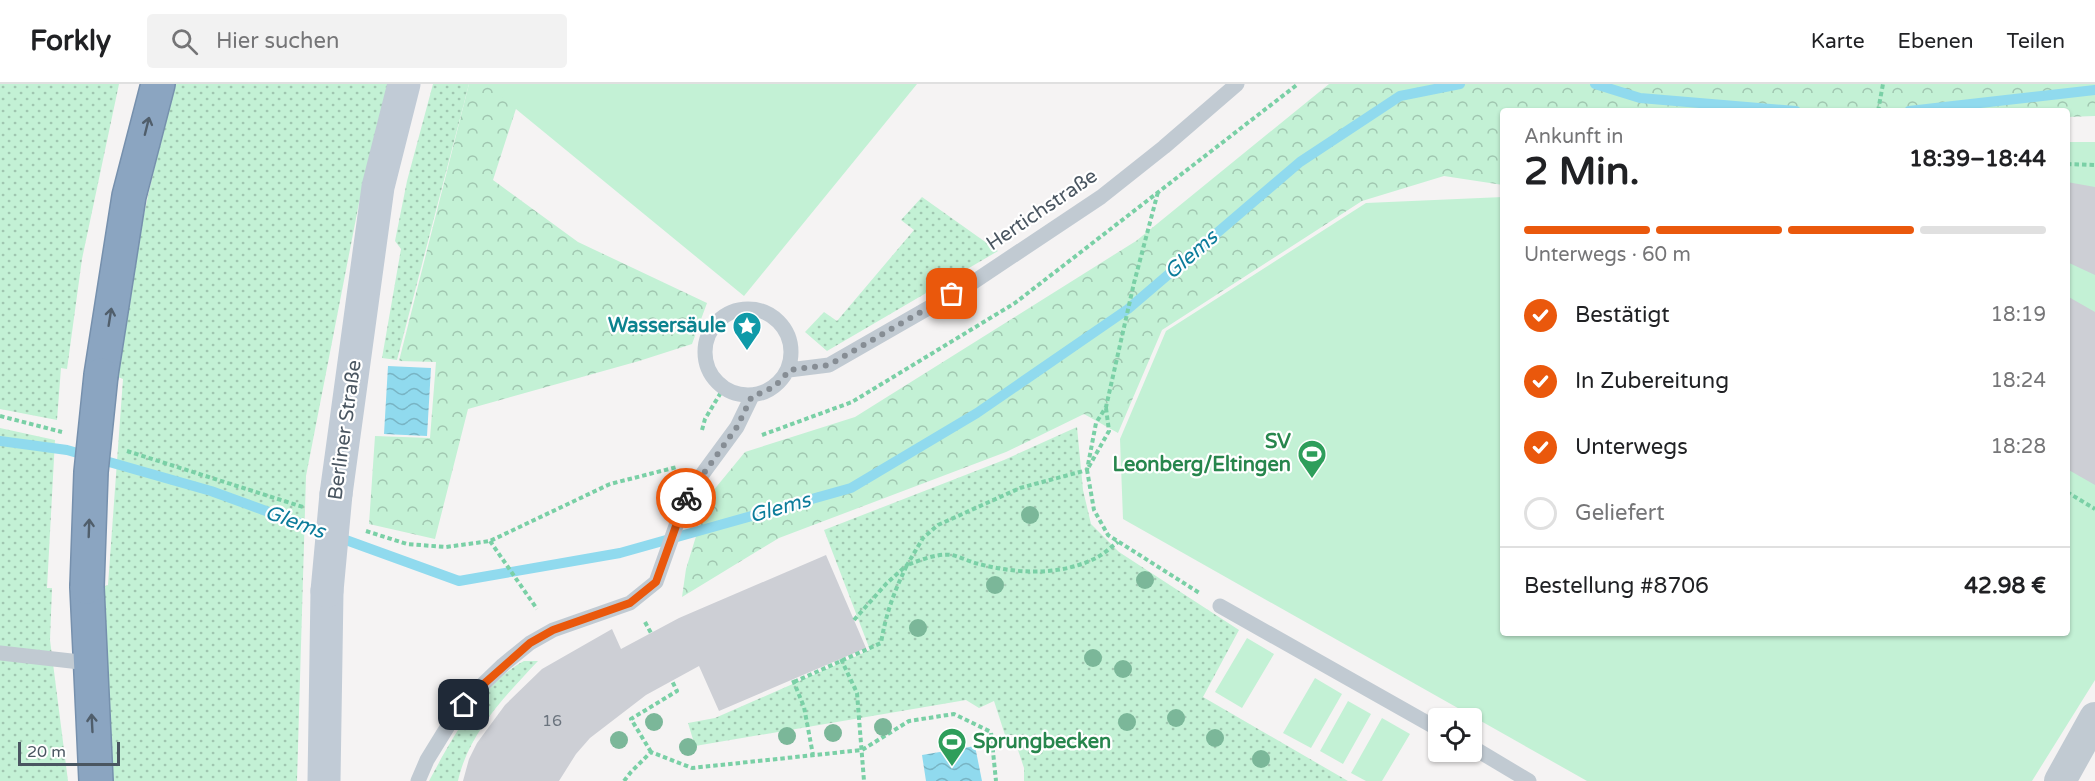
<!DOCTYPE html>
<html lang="de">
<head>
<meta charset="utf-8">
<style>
	:root { --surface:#fff; --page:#f2f2f2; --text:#202124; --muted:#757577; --line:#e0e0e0; --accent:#ea580c }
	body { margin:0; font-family:"Varela Round",sans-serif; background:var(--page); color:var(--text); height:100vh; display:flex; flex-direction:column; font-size:22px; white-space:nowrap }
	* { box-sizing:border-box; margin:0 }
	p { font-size:20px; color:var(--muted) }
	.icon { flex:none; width:33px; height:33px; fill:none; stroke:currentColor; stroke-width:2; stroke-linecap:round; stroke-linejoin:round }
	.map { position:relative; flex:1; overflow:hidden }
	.drawer { position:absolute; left:1500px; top:24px; width:570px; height:528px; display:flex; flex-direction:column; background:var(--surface); border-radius:6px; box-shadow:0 2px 4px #0004 }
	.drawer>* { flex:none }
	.controls { position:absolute; left:1428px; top:624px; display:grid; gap:12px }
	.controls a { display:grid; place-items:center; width:54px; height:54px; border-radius:6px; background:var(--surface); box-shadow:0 2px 4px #0004; font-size:30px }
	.scale { position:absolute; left:18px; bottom:15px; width:102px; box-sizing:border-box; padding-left:6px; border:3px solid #4a5661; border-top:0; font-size:16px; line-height:21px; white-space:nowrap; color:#4a5661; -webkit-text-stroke:4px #fff; paint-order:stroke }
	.pin { position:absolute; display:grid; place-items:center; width:51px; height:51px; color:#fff; margin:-26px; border-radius:12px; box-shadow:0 3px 9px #0006 }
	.courier { position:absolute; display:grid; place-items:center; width:60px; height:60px; margin:-30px; border:4px solid #ea580c; border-radius:50%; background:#fff; color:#222; box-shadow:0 2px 8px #0007 }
	.summary em { font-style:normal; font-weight:700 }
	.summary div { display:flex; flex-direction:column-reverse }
	.summary { display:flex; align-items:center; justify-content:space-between; height:102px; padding:0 24px }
	h1 { font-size:39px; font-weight:700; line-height:45px }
	.bar { display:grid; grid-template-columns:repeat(4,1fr); gap:9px 6px; align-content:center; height:72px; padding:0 24px }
	.bar i { height:8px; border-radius:4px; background:var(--line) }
	.bar .active { background:var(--accent) }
	.bar p { grid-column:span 4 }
	.line { display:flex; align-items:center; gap:15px; padding:0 24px; border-top:2px solid var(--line) }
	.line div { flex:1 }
	ol { padding:0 24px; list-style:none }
	li { display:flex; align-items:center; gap:18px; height:66px }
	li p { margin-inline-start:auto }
	li .icon { padding:6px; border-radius:50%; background:var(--accent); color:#fff; stroke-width:4 }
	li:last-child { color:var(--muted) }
	li i { width:33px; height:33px; border:3px solid var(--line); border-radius:50% }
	header { display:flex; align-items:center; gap:36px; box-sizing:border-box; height:84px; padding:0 30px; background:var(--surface); border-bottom:2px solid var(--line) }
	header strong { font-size:28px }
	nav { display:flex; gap:33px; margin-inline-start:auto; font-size:21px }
	.search { width:420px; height:54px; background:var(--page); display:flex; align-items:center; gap:15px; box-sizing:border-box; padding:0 21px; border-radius:6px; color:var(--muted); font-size:22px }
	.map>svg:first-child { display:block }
	.grass { fill:url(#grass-dots) }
	.forest { fill:url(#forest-crowns) }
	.green { fill:#c3f1d5 }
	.water { fill:url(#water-waves) }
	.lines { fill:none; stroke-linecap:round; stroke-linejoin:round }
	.stream { stroke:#90daee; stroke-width:10 }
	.building { fill:#cdcfd5 }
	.motorway-casing { stroke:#7690ad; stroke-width:36 }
	.path { stroke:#7ad0a6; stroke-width:4; stroke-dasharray:4.5 3; stroke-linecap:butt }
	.service { stroke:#c1cad2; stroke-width:15 }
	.minor { stroke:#c1cad2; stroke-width:32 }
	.secondary { stroke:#c1cbd6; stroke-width:33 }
	.motorway { stroke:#8ba5c1; stroke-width:33 }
	.motorway-bridge-casing { stroke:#7690ad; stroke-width:36; stroke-linecap:butt }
	.secondary-bridge { stroke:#c1cbd6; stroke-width:33 }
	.motorway-bridge { stroke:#8ba5c1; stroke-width:33 }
	.tree { fill:#7bb799 }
	.oneway { stroke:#505e6b }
	.done { stroke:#868d94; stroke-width:6; stroke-dasharray:0 10.8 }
	.route { stroke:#ea580c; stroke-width:8 }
	.labels { text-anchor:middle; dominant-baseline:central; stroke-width:4.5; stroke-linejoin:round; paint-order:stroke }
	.number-label { font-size:16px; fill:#6b747e }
	.street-label { font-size:20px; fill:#4a5661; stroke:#fff }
	.culture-label { font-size:20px; font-weight:bold; fill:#0d838f; stroke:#fff; text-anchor:end }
	.leisure-label { font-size:20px; font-weight:bold; fill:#27864d; stroke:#fff; text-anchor:end }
	.water-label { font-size:21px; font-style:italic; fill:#0c7c9b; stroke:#fff }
</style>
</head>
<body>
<header>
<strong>Forkly</strong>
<div class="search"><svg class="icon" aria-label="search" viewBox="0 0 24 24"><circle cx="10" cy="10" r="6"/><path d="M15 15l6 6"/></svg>Hier suchen</div>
<nav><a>Karte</a><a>Ebenen</a><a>Teilen</a></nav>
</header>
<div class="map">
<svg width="2095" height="697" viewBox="0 0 2095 697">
	<defs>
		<pattern id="grass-dots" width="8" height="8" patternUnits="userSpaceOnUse" patternTransform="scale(1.5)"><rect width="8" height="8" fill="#c3f1d5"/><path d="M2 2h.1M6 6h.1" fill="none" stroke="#a0c6b0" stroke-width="1.8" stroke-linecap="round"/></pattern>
		<pattern id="forest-crowns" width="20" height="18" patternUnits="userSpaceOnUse" patternTransform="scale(1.5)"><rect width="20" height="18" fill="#c3f1d5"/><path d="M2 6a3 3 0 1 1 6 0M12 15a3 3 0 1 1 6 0" fill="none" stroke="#a0c6b0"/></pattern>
		<pattern id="water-waves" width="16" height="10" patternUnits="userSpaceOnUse" patternTransform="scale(1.5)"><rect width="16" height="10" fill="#90daee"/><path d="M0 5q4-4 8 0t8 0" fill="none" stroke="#78b4c4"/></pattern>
	</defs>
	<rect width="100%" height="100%" fill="#f5f3f3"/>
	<path class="grass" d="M0 0H119L82 175 67 285 61 284 57 336 0 325Z
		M175 0H392L359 119 306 392 297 697H113L105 580V502L108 501 123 295 118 293C127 195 151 95 175 0Z
		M433 0H469L397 276 382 274 401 165 395 157 407 97Z
		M922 113 998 167 827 267 805 248 824 228 837 237 914 146 901 136Z
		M1077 343 1083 406 1091 440 1119 468 1239 546 1203 613 1348 697H1024V684L1013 651H1005L994 617 979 624 966 616 695 662 688 639 715 634 870 566 824 446 1004 376Z
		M0 344 55 356 47 504H52L50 556 68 697H0Z
		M524 577H538C506 611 468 650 458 697H429C451 656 482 599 524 577Z"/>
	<path class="forest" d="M469 0H524L493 96 578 158 707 219 692 260 639 277 468 325 435 455 369 440 375 352 430 354 436 278 399 277Z
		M1329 0H2095V32L2067 33V27H1503V101L1444 92 1362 117 1162 246 1118 349 1084 330 1006 368 779 454 682 513 686 485 708 413 745 368 855 333 1136 157Z"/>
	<path class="green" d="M510 0H917L744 212 500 12Z
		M2067 58H2095V596L2032 697H1587L1123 435 1120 355 1166 247 1366 119 1503 113V549H2067Z
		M1247 554 1274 570 1242 624 1215 608Z
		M1315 594 1342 610 1311 664 1283 649Z
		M1348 617 1371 630 1343 680 1320 667Z
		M1382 634 1410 650 1382 697H1366L1351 689Z"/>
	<path class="water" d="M388 282 431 284 427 352 384 350Z
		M975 662 982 697H926L922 671Z"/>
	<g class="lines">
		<path class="stream" d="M1595 0 1640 14 1796 27
			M1909 27 2095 6
			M0 357 67 366 211 407 459 497 620 469 851 404 977 329 1128 225 1300 78 1400 12 1460 0"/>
	</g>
	<path class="building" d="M2067 98 2095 103V191L2067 178Z
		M2067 212 2095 228V401L2067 385Z
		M826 471 866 564 719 627 699 582 646 611 590 654 576 670 559 697H463L469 675 477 659 505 621 542 585 612 545 621 565 679 534Z"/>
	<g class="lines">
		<g class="motorway-casing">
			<path id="motorway" d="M101 291 129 112 158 0
				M87 503 96 697"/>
		</g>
		<path class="path" d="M1878 27 1883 0
			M2067 80 2095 81
			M1106 324 1109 347 1087 386 1094 426 1108 451 1201 510
			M0 332 62 348
			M702 346 705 335 723 305
			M762 351 852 318 1015 219 1298 0
			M127 367 303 423
			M2067 408 2095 425
			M366 447 407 460 446 463 490 457 610 400 677 383
			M490 457 537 525
			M854 536 886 500 907 481 923 454 938 441 1020 404 1087 386 1096 339 1106 323 1134 199 1158 108
			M645 538 651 549
			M841 575 857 609 864 697
			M793 596 804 623 813 671
			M794 598 881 559C886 529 894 508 907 481 921 476 937 469 952 471 961 473 970 478 979 480 1017 490 1060 492 1096 474 1104 470 1111 463 1118 458
			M651 668 631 635 677 607 672 597
			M624 697 631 688 651 668 692 684 862 666 909 637 954 630 991 648 996 697"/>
		<path class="service" d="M705 268a43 43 0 1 1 86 0a43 43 0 1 1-86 0Z
			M789 286 829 281 972 199 1101 113 1164 63 1237 0
			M1220 522 1438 645
			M0 569 89 579
			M1472 663 1529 697
			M418 697 427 676 451 637 477 606 503 581 530 559 553 546 630 519 656 498 687 411 737 343 752 312"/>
		<path class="minor" d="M2060 697 2095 634"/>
		<path class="secondary" d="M336 410 378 103 404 0
			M324 697 327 507"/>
		<use href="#motorway" class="motorway"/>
		<g class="motorway-bridge-casing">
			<path id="motorway-bridge" d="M87 503 91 388 101 291"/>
		</g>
		<path class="secondary-bridge" d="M327 507 336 410"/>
		<use href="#motorway-bridge" class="motorway-bridge"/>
	</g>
	<g class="tree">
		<circle cx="1030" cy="431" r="9"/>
		<circle cx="1145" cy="496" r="9"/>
		<circle cx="995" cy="501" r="9"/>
		<circle cx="918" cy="544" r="9"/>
		<circle cx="1093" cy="574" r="9"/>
		<circle cx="1123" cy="585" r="9"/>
		<circle cx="1176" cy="634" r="9"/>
		<circle cx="654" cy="638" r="9"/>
		<circle cx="1127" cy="638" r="9"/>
		<circle cx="883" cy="643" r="9"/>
		<circle cx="833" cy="649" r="9"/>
		<circle cx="787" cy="652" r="9"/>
		<circle cx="1215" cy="654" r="9"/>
		<circle cx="619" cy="656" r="9"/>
		<circle cx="688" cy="663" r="9"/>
		<circle cx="1261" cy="675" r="9"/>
	</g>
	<defs><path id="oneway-shaft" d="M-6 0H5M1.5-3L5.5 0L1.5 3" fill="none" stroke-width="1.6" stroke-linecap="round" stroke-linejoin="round" transform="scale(1.5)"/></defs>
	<g class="oneway">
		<use href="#oneway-shaft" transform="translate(147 42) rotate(-76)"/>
		<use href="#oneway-shaft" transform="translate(110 233) rotate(-81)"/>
		<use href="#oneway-shaft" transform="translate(89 444) rotate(-88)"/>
		<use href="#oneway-shaft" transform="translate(92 639) rotate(-93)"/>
	</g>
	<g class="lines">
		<path class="done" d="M686 414 737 343 752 312C769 307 779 301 789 286L829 281 952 210"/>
		<path class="route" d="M464 621 477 606 530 559 553 546 630 519 656 498 686 414"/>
	</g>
	<defs>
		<g id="sight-pin" transform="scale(1.5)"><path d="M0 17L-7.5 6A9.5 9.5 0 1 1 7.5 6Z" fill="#0f9aa8" stroke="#fff"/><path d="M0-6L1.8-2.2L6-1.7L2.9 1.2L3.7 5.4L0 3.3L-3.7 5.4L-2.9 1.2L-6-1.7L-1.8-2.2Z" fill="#fff"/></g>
		<g id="stadium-pin" transform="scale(1.5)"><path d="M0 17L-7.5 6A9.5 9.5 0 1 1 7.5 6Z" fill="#2e9e5b" stroke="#fff"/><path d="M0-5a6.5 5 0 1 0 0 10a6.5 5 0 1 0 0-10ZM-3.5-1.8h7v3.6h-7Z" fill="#fff"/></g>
	</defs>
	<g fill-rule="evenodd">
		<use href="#sight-pin" x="747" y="242"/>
		<use href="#stadium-pin" x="1312" y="370"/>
		<use href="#stadium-pin" x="952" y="658"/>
	</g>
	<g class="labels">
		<g class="number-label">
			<text x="552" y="637">16</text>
		</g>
		<g class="street-label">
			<text transform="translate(1042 126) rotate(-34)">Hertichstraße</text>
			<text transform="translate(345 346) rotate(-82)">Berliner Straße</text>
		</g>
		<g class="culture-label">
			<text x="726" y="242">Wassersäule</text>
		</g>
		<g class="leisure-label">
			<text x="1291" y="358">SV<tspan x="1291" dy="23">Leonberg/Eltingen</tspan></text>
			<text x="973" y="658" text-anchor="start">Sprungbecken</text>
		</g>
		<g class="water-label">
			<text transform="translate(1191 171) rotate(-41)">Glems</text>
			<text transform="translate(780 424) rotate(-16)">Glems</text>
			<text transform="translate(295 438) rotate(20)">Glems</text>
		</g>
	</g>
</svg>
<div class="controls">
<a><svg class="icon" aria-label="locate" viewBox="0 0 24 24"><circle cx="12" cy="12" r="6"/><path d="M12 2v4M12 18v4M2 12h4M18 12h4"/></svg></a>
</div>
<div class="scale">20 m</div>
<div class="pin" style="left:952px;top:210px;background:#ea580c"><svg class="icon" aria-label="bag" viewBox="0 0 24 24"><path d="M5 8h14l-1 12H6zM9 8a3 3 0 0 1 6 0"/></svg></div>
<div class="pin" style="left:464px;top:621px;background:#1f2937"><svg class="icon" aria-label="home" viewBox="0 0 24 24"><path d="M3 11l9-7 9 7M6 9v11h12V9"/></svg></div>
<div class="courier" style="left:686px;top:414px"><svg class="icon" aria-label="bike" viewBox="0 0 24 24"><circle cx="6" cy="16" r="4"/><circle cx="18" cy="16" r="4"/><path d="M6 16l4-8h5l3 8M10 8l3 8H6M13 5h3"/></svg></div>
<section class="drawer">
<div class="summary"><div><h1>2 Min.</h1><p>Ankunft in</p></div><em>18:39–18:44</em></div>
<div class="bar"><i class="active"></i><i class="active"></i><i class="active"></i><i></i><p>Unterwegs · 60 m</p></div>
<ol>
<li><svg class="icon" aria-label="check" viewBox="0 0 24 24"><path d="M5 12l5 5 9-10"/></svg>Bestätigt<p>18:19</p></li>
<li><svg class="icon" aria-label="check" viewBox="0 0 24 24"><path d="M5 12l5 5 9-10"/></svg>In Zubereitung<p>18:24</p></li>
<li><svg class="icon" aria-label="check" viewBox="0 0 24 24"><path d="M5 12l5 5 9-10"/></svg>Unterwegs<p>18:28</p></li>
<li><i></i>Geliefert</li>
</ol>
<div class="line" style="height:78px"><div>Bestellung #8706</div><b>42.98 €</b></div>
</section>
</div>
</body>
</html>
